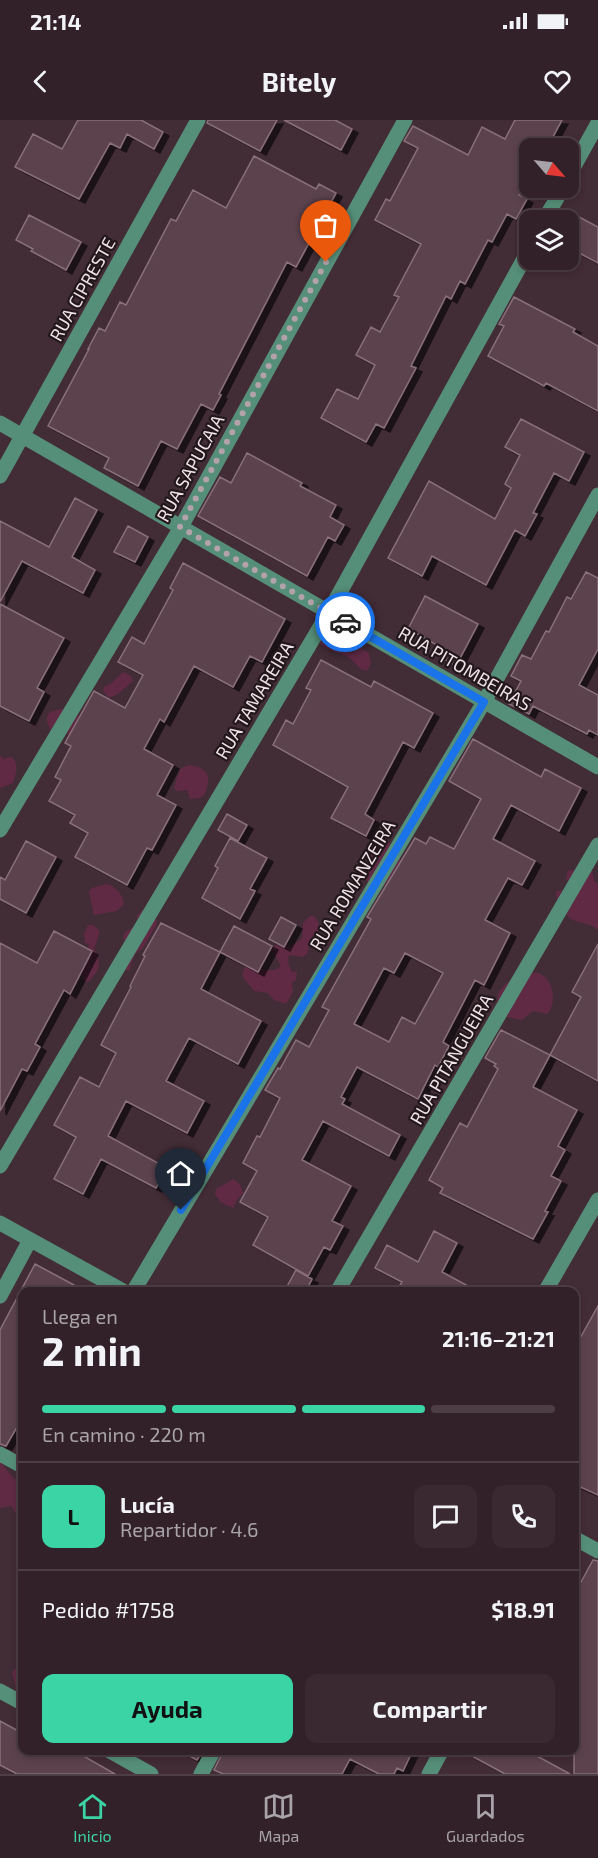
<!DOCTYPE html>
<html lang="es">
<head>
<meta charset="utf-8">
<style>
	:root { --surface:#322128; --page:#3a2930; --text:#f1f3f6; --muted:#a8a3a8; --line:#4d3e45; --accent:#3bd4a4 }
	body { margin:0; font-family:"Exo 2",sans-serif; background:var(--page); color:var(--text); height:100vh; display:flex; flex-direction:column; font-size:22px; white-space:nowrap }
	* { box-sizing:border-box; margin:0 }
	p { font-size:20px; color:var(--muted) }
	.icon { flex:none; width:33px; height:33px; fill:none; stroke:currentColor; stroke-width:2; stroke-linecap:round; stroke-linejoin:round }
	.map { position:relative; flex:1; overflow:hidden }
	.drawer { position:absolute; left:18px; top:1167px; width:561px; height:468px; display:flex; flex-direction:column; background:var(--surface); border-radius:12px; box-shadow:0 3px 9px #0003,0 0 0 2px var(--line) }
	.drawer>* { flex:none }
	.needle { width:39px; rotate:118deg }
	.controls { position:absolute; left:519px; top:18px; display:grid; gap:12px }
	.controls a { display:grid; place-items:center; width:60px; height:60px; border-radius:12px; background:var(--surface); box-shadow:0 3px 9px #0003,0 0 0 2px var(--line); font-size:30px }
	.pin { position:absolute; display:grid; place-items:center; width:51px; height:51px; color:#fff; margin:-62px -26px; border-radius:50% 50% 50% 0; rotate:-45deg; box-shadow:0 0 6px #0007 }
	.pin .icon { rotate:45deg }
	.courier { position:absolute; display:grid; place-items:center; width:60px; height:60px; margin:-30px; border:4px solid #1a73e8; border-radius:50%; background:#fff; color:#222; box-shadow:0 2px 8px #0007 }
	.headline em { font-style:normal; font-weight:700 }
	.headline div { display:flex; flex-direction:column-reverse }
	.headline { display:flex; align-items:center; justify-content:space-between; height:102px; padding:0 24px }
	h1 { font-size:39px; font-weight:700; line-height:45px }
	.bar { display:grid; grid-template-columns:repeat(4,1fr); gap:9px 6px; align-content:center; height:72px; padding:0 24px }
	.bar i { height:8px; border-radius:4px; background:var(--line) }
	.bar .current { background:var(--accent) }
	.bar p { grid-column:span 4 }
	.line { display:flex; align-items:center; gap:15px; padding:0 24px; border-top:2px solid var(--line) }
	.line div { flex:1 }
	.round { display:grid; place-items:center; flex:none; width:63px; height:63px; border-radius:12px; background:var(--page) }
	.cta { display:flex; gap:12px; margin-top:auto; padding:12px 24px }
	.cta a { flex:1; height:69px; border-radius:12px; background:var(--accent); color:#111; font-size:24px; font-weight:700; line-height:69px; text-align:center }
	.cta a+a { background:var(--page); color:var(--text) }
	.status { display:flex; justify-content:space-between; align-items:center; height:42px; padding:0 30px; background:var(--surface); direction:ltr }
	.status svg { height:16px; fill:currentColor }
	header { display:flex; justify-content:space-between; align-items:center; height:78px; padding:0 24px; background:var(--surface); font-size:27px; font-weight:700 }
	.tab-bar { display:flex; justify-content:space-around; align-items:center; height:84px; border-top:2px solid var(--line); background:var(--surface); font-size:16px; color:var(--muted) }
	.tab-bar a { display:grid; justify-items:center; gap:3px }
	.tab-bar .current { color:var(--accent) }
	.map>svg:first-child { display:block }
	.green { fill:#602a45 }
	.building { fill:#5b434e; stroke:#896f7a; stroke-width:1.5; fill-rule:evenodd; filter:url(#shadow) }
	.lines { fill:none; stroke-linecap:round; stroke-linejoin:round }
	.minor { stroke:#568f79; stroke-width:15 }
	.done { stroke:#b3a2a9; stroke-width:6; stroke-dasharray:0 10.8 }
	.route { stroke:#1a73e8; stroke-width:8 }
	.labels { text-anchor:middle; dominant-baseline:central; stroke-width:4.5; stroke-linejoin:round; paint-order:stroke }
	.street-label { font-size:18px; fill:#f0e1e7; stroke:#22181c }
</style>
</head>
<body>
<div class="status"><b>21:14</b><svg viewBox="0 0 49 12"><path d="M0 12V9h3v3zM5 12V6h3v6zM10 12V3h3v9zM15 12V0h3v12zM26 1h20v11H26zM47 4h2v5h-2z"/></svg></div>
<header><svg class="icon" aria-label="back" viewBox="0 0 24 24"><path d="M15 5l-7 7 7 7"/></svg>Bitely<svg class="icon" aria-label="heart" viewBox="0 0 24 24"><path d="M12 20l-8-8c-3-5 5-10 8-4 3-6 11-1 8 4z"/></svg></header>
<div class="map">
<svg width="598" height="1654" viewBox="0 0 598 1654">
	<defs>
		<filter id="shadow"><feDropShadow dx="6" dy="4" stdDeviation="0" flood-color="#0009"/></filter>
	</defs>
	<rect width="100%" height="100%" fill="#422c36"/>
	<path class="green" d="M328 506 336 510 339 520 343 518 351 524 349 528 352 532 361 528 369 533 371 543 367 551C357 549 356 542 348 537 338 531 325 531 319 522Z
		M123 552 131 556 133 561 118 574 109 578 103 571 104 567 113 562Z
		M61 589 75 593 78 596V606L74 613 65 614 51 611C44 597 45 592 61 589Z
		M0 635 3 639 12 637C19 644 16 654 13 663L0 668Z
		M189 645C208 647 213 658 204 675L200 678 190 679 187 670 176 671 174 667 180 649Z
		M385 721C394 724 401 735 401 744 394 758 392 770 374 765 368 763 366 761 364 756L365 746 375 724Z
		M568 750 592 751 594 761 598 764V810C591 804 585 804 576 801 565 798 555 781 556 771L566 770 573 765 566 759Z
		M106 764C115 765 123 775 124 784L117 791 94 795 89 772 92 768Z
		M144 789 155 795 157 804 143 828 135 834 129 851 123 850 127 827 123 817 125 812 134 807 138 800 136 796Z
		M311 795 315 797 320 806 315 820 311 821 307 834 303 837 289 835 288 843 292 852 297 851 296 860 292 863 293 872 286 884 274 880 268 873 254 871 242 856 245 846C257 843 270 857 281 846L272 829C278 820 281 826 289 826 294 826 298 821 302 818L303 803Z
		M88 805H93L100 811 94 829C103 842 99 852 88 862L83 860 81 840 87 833 89 824 85 823 84 814Z
		M529 852C532 853 535 852 538 853 553 857 558 883 547 894L533 891 522 900 502 896C487 871 509 859 529 852Z
		M233 1059 240 1064 243 1073 237 1080 233 1088 220 1082 215 1074 216 1069Z
		M0 1341 14 1359 22 1358V1403L11 1386 0 1388Z
		M22 1541V1581L15 1571 16 1567 12 1553Z"/>
	<path class="building" d="M78 0H141L163 12 154 29 127 14 120 28 110 23 79 79 15 47 33 14 62 29Z
		M208 0H277L260 31 207 3Z
		M284 0H335L352 9 341 30Z
		M515 0H562L547 28H530V56L519 75 527 79 516 99 507 94 492 122 488 120 465 164 460 161 451 179 446 176 411 246 416 248 384 308 376 304 366 322 321 298 337 269 358 279 375 245 356 235 371 207 380 212 399 177 394 175 421 124 375 100 386 79 390 81 418 28 404 21 413 6 468 35 482 7 505 19Z
		M254 36 316 69 319 64 336 73 296 147 287 142 219 274 221 275 213 290 201 284 177 329 161 321 138 366 104 348 109 338 48 306 89 229H88L99 208 105 211 120 182 126 185 171 99 176 101 193 70 226 88Z
		M568 91 598 107V143L568 127Z
		M29 95 81 122 66 150 31 131 33 129 16 120Z
		M514 177 575 209 573 212 598 226V291L546 263 544 266 488 236 504 206 499 204Z
		M521 299 584 332 569 361 554 353 533 393 537 394 525 416 515 410 486 465 432 436 422 456 388 438 429 361 495 399 511 368 505 364 520 335 505 327Z
		M247 333 302 363 300 366 336 385 330 397 344 405 335 421 328 417 307 456 198 396 220 357 231 363Z
		M75 378 97 390 72 437 95 450 83 473 22 441 0 482V401L49 427Z
		M128 406 148 417 135 442 114 432Z
		M183 443 285 499 262 542 250 536 233 567 194 546 164 602 160 599 144 629 173 645 157 675 176 685 152 730 147 728 127 765 75 737 88 713 70 703 75 695 49 681 61 660 55 657 71 626 65 623 94 571 125 588 143 555 118 542 132 517 144 524 173 470 170 468Z
		M586 452 598 458V529L579 565 598 575V615L589 610 587 614 533 586 529 594 509 584 521 561 511 556 522 535 531 539 546 511 549 512 567 477 571 479Z
		M425 476 478 504 456 546 433 533 437 525 408 509Z
		M0 484 64 518 37 568 44 572 29 601 0 586Z
		M321 540 371 567 374 561 433 593 414 628 403 622 365 694 374 700 366 716 331 698 348 667 273 625 286 600 293 604 311 570 306 568Z
		M473 619 541 657 545 649 581 668 559 711 511 685 493 719 535 741 522 765 508 758 485 800 510 813 484 865 475 860 443 922 449 926 438 947 435 945 418 979 357 947 341 977 345 979 342 984 400 1015 389 1036 323 1001 302 1040 351 1066 332 1101 343 1106 330 1130 324 1127 308 1156 253 1125 268 1097 240 1082 257 1051 243 1043 257 1016 260 1017 280 978 265 970 278 948 280 949 296 920 309 927 329 890 322 887 371 799 367 797 415 718 426 724 430 717 454 729 481 679 449 661ZM405 833 443 853 415 904 402 897 389 922 354 904 384 848 394 853Z
		M227 694 247 705 238 721 218 710Z
		M230 718 267 738 250 769 255 771 240 799 202 778 218 748 215 746Z
		M26 721 56 737 26 793 0 779V757L5 760Z
		M281 797 296 805 284 827 269 819Z
		M161 803 220 832 201 869 261 901 238 944 189 918 166 961 204 981 187 1013 126 981 108 1016 167 1048 156 1068 101 1039 83 1074 54 1059 76 1017 54 1005 80 957 99 967 116 933 101 925 131 867 130 866 145 836 143 835Z
		M234 806 272 826 258 852 220 832Z
		M54 811 92 831 70 874 64 870 35 924 40 927 27 951 22 949 0 991V823L37 843Z
		M598 824V961L550 935 581 877 572 872Z
		M501 910 550 935 533 967 577 990 558 1026 565 1030 551 1056 561 1061 545 1091 548 1092 533 1119 440 1073 443 1068 429 1060 460 1003 467 1007 498 949 494 946 496 944 485 938Z
		M434 1111 457 1123 442 1152 479 1172H396L402 1162 375 1148 387 1125 418 1142Z
		M35 1144 87 1172H22V1310L17 1307 6 1326 0 1324V1210Z
		M296 1150 312 1159 305 1172H284Z
		M598 1186V1375L574 1364V1229Z
		M593 1440 598 1441V1654H574V1458L581 1462Z
		M0 1601 22 1613V1630H73L115 1654H17L0 1645Z
		M178 1630H203L197 1640Z
		M224 1630H413L403 1651 397 1648 394 1654H379L350 1639 342 1654H223L214 1650Z
		M461 1630H526L570 1654H505Z"/>
	<g class="lines">
		<path class="minor" d="M568 57 598 3
			M544 100 563 68
			M0 303 598 647
			M0 356 198 0
			M0 710 181 407 405 0
			M0 1046 329 492 530 128
			M0 1103 125 1172
			M133 1172 484 582 598 375
			M337 1172 598 725
			M545 1172 598 1080
			M0 1176 30 1120
			M0 1334 22 1346
			M574 1418 598 1431
			M0 1571 22 1583
			M108 1630 151 1654
			M201 1654 214 1630
			M429 1654 442 1630"/>
	</g>
	<g class="lines">
		<path class="done" d="M326 142 180 407 345 502"/>
		<path class="route" d="M181 1090 484 582 345 502"/>
	</g>
	<g class="labels">
		<g class="street-label">
			<text transform="translate(82 169) rotate(-61)">RUA CIPRESTE</text>
			<text transform="translate(190 348) rotate(-61)">RUA SAPUCAIA</text>
			<text transform="translate(465 548) rotate(30)">RUA PITOMBEIRAS</text>
			<text transform="translate(254 580) rotate(-59)">RUA TAMAREIRA</text>
			<text transform="translate(352 765) rotate(-59)">RUA ROMANZEIRA</text>
			<text transform="translate(451 939) rotate(-60)">RUA PITANGUEIRA</text>
		</g>
	</g>
</svg>
<div class="controls">
<a><svg class="needle" viewBox="-14 -14 28 28"><path d="M0-13l5 13h-10z" fill="#e53935"/><path d="M0 13l5-13h-10z" fill="#a8a3a8"/></svg></a>
<a><svg class="icon" aria-label="layers" viewBox="0 0 24 24"><path d="M12 4l9 5-9 5-9-5zM3 14l9 5 9-5"/></svg></a>
</div>
<div class="pin" style="left:326px;top:142px;background:#ea580c"><svg class="icon" aria-label="bag" viewBox="0 0 24 24"><path d="M5 8h14l-1 12H6zM9 8a3 3 0 0 1 6 0"/></svg></div>
<div class="pin" style="left:181px;top:1090px;background:#1f2937"><svg class="icon" aria-label="home" viewBox="0 0 24 24"><path d="M3 11l9-7 9 7M6 9v11h12V9"/></svg></div>
<div class="courier" style="left:345px;top:502px"><svg class="icon" aria-label="car" viewBox="0 0 24 24"><path d="M5 17H2v-5l4-1 3-4h7l3 4 3 1v5h-3M9 17h6M6 11h13"/><circle cx="7" cy="17" r="2"/><circle cx="17" cy="17" r="2"/></svg></div>
<section class="drawer">
<div class="headline"><div><h1>2 min</h1><p>Llega en</p></div><em>21:16–21:21</em></div>
<div class="bar"><i class="current"></i><i class="current"></i><i class="current"></i><i></i><p>En camino · 220 m</p></div>
<div class="line" style="height:108px"><b class="round" style="background:var(--accent);color:#111">L</b><div><b>Lucía</b><p>Repartidor · 4.6</p></div><a class="round"><svg class="icon" aria-label="chat" viewBox="0 0 24 24"><path d="M4 5h16v11H9l-5 4z"/></svg></a><a class="round"><svg class="icon" aria-label="phone" viewBox="0 0 24 24"><path d="M5 4h4l2 5-3 2q2 4 5 5l2-3 5 2v4C11 20 4 13 5 4z"/></svg></a></div>
<div class="line" style="height:78px"><div>Pedido #1758</div><b>$18.91</b></div>
<div class="cta"><a>Ayuda</a><a>Compartir</a></div>
</section>
</div>
<nav class="tab-bar">
<a class="current"><svg class="icon" aria-label="home" viewBox="0 0 24 24"><path d="M3 11l9-7 9 7M6 9v11h12V9"/></svg>Inicio</a>
<a><svg class="icon" aria-label="map" viewBox="0 0 24 24"><path d="M3 6l6-2 6 2 6-2v14l-6 2-6-2-6 2zM9 4v14M15 6v14"/></svg>Mapa</a>
<a><svg class="icon" aria-label="saved" viewBox="0 0 24 24"><path d="M7 4h10v16l-5-4-5 4z"/></svg>Guardados</a>
</nav>
</body>
</html>
